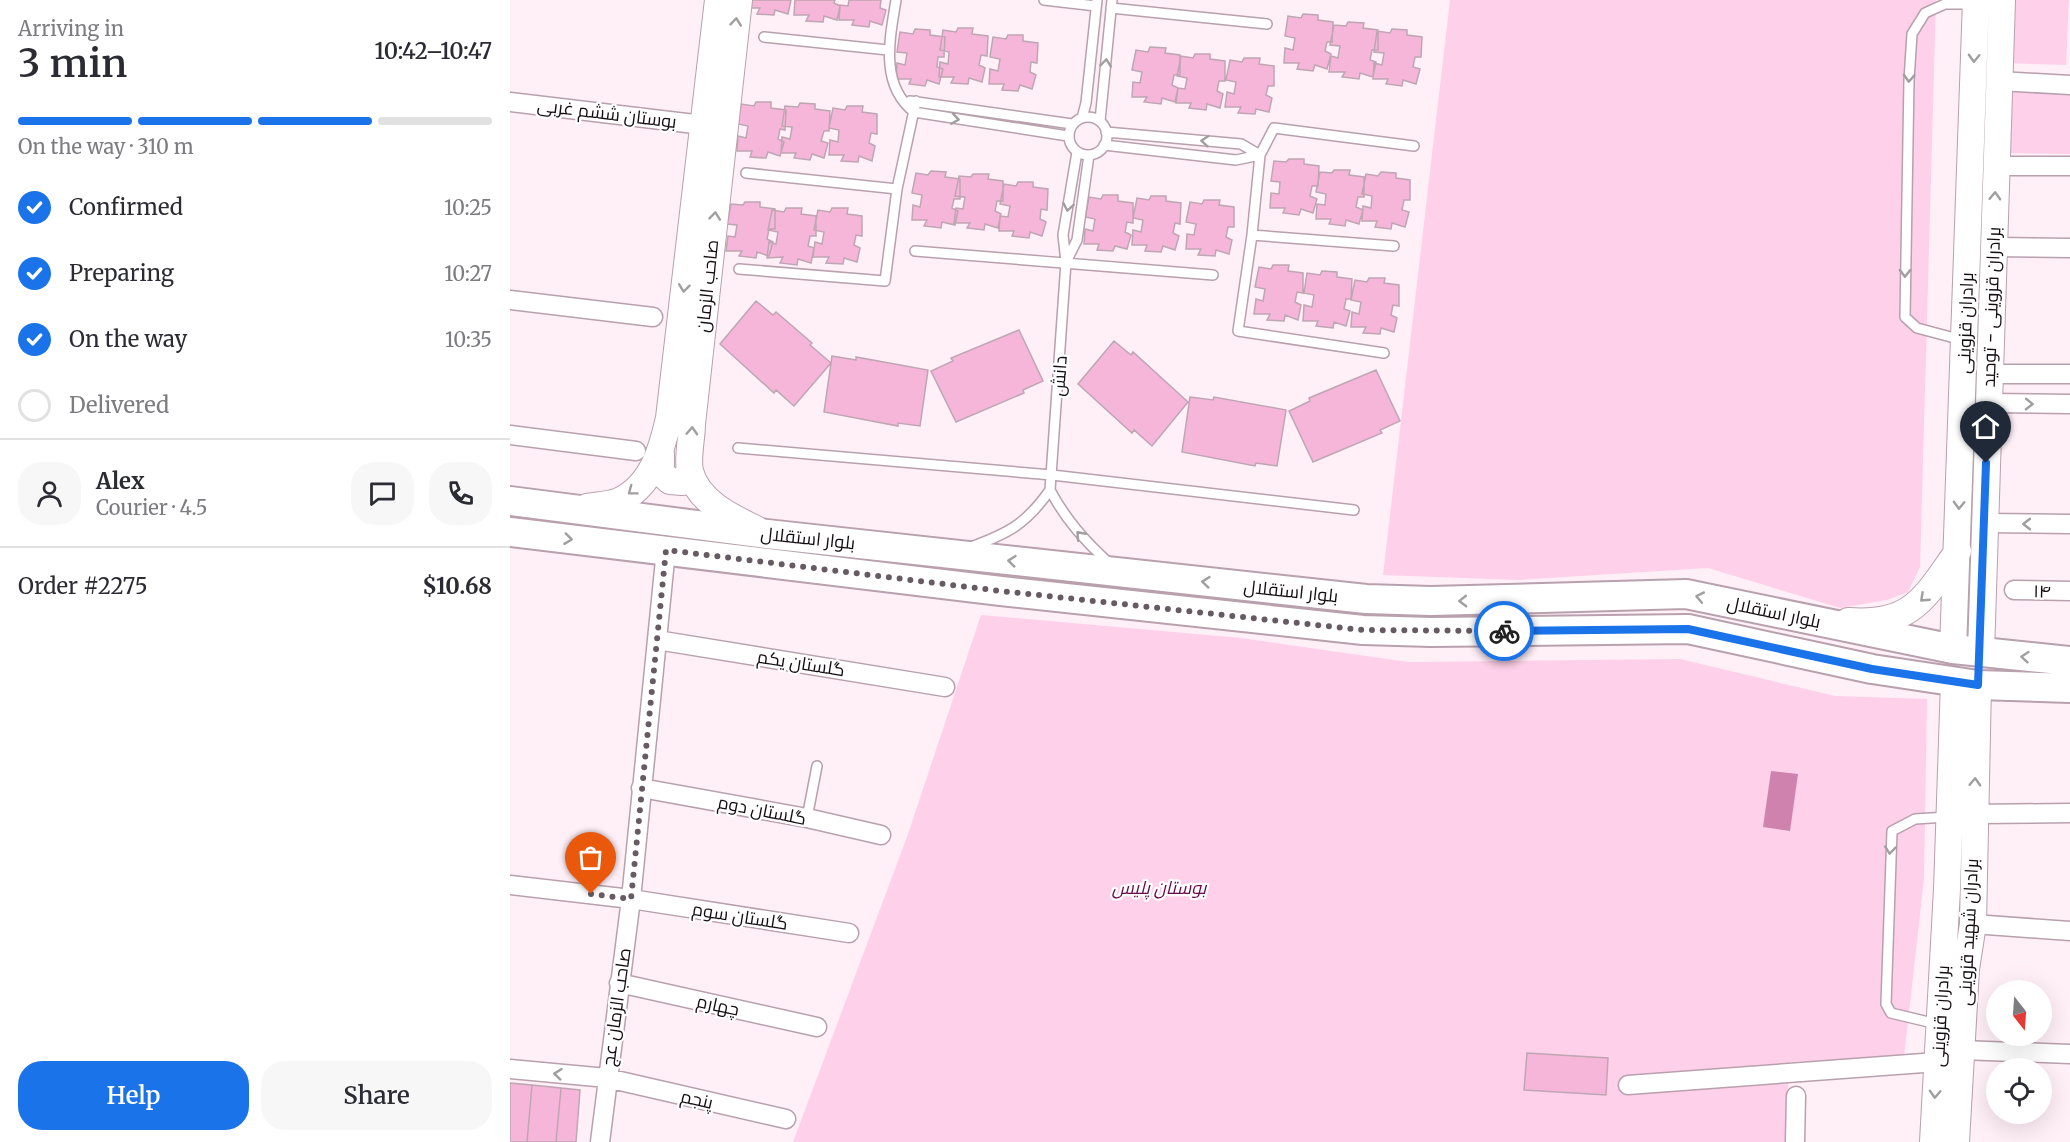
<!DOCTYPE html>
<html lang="en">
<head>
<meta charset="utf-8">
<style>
	:root { --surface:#fff; --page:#f7f7f7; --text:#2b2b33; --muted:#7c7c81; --line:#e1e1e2; --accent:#1a73e8 }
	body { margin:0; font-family:Merriweather,Cairo,serif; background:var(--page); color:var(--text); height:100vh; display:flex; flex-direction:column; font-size:22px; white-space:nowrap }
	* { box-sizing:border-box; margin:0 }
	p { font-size:20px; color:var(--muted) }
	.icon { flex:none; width:33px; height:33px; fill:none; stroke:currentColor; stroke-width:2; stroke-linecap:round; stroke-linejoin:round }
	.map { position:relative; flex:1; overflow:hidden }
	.sheet { display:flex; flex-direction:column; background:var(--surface); width:510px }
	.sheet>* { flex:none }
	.needle { width:39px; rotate:163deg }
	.fabs { position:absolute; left:1476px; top:980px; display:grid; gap:12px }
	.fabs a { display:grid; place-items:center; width:66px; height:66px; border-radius:50%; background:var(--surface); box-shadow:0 6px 24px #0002; font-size:30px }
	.pin { position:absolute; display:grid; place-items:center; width:51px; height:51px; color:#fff; margin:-62px -26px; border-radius:50% 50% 50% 0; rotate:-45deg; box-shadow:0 0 6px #0007 }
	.pin .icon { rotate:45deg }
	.courier { position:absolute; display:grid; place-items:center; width:60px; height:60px; margin:-30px; border:4px solid #1a73e8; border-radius:50%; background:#fff; color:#222; box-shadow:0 2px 8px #0007 }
	.overview em { font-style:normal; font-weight:600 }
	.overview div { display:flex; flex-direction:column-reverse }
	.overview { display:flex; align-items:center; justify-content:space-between; height:102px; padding:0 18px }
	h1 { font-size:39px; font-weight:600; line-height:45px }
	.bar { display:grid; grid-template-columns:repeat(4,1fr); gap:9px 6px; align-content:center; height:72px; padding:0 18px }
	.bar i { height:8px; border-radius:4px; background:var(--line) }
	.bar .active { background:var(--accent) }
	.bar p { grid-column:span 4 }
	.line { display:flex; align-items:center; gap:15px; padding:0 18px; border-top:2px solid var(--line) }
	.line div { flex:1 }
	.round { display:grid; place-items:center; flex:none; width:63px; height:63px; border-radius:24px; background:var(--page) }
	ol { padding:0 18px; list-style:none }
	li { display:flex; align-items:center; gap:18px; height:66px }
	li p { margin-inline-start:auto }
	li .icon { padding:6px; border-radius:50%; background:var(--accent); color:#fff; stroke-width:4 }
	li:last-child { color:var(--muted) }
	li i { width:33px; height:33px; border:3px solid var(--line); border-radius:50% }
	.cta { display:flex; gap:12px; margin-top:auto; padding:12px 18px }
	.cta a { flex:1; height:69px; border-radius:24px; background:var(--accent); color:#fff; font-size:24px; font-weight:600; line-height:69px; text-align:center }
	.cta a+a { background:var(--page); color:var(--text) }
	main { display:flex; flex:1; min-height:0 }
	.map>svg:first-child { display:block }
	.green { fill:#ffd0e9 }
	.water { fill:#ce82ad }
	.building { fill:#f6b6d9; stroke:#bea6b3; stroke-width:1.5 }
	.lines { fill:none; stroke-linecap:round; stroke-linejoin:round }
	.lane-casing { stroke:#b8a0ad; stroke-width:12 }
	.street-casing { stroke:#b8a0ad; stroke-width:21 }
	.secondary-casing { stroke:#b8a0ad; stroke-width:28 }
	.primary-casing { stroke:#b8a0ad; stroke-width:32 }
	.lane { stroke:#fff; stroke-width:9 }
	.street { stroke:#fff; stroke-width:18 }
	.secondary { stroke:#fff; stroke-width:26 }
	.primary { stroke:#fff; stroke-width:28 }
	.oneway { stroke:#a19ea0 }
	.done { stroke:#665b62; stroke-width:6; stroke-dasharray:0 10.8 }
	.route { stroke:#1a73e8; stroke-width:8 }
	.labels { text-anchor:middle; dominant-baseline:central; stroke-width:4.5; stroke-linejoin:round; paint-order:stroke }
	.street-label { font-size:18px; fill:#140c11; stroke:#fff }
	.park-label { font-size:18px; font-style:italic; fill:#670a4a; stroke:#fff }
</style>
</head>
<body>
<main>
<section class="sheet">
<div class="overview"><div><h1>3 min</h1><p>Arriving in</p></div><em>10:42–10:47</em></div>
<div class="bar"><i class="active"></i><i class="active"></i><i class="active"></i><i></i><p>On the way · 310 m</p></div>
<ol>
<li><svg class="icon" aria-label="check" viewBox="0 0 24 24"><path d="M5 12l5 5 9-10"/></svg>Confirmed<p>10:25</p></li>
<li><svg class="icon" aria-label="check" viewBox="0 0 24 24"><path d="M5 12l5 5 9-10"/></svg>Preparing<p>10:27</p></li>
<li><svg class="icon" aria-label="check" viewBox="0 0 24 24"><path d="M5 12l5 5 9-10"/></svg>On the way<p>10:35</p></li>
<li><i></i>Delivered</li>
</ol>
<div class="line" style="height:108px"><a class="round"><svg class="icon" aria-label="person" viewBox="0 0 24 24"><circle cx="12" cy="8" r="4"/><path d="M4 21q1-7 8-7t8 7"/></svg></a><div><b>Alex</b><p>Courier · 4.5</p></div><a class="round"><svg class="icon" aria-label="chat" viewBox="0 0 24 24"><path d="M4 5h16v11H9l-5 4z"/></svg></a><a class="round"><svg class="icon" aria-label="phone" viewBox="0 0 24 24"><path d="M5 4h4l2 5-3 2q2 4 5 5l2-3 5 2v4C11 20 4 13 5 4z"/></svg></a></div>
<div class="line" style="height:78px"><div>Order #2275</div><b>$10.68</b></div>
<div class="cta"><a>Help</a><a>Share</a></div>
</section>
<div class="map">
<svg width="1560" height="1142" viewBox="0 0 1560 1142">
	<rect width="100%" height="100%" fill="#ffeff7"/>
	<path class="green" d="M940 0H1426L1410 567 1398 592 1377 600 1330 608 1198 568 1008 580 873 575Z
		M1497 0H1559L1556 65 1495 63Z
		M1493 88 1560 91V154L1491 153Z
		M471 615 731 638 898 662 1170 659 1325 696 1417 699 1414 879 1394 1057 1279 1062 1276 1142H283L397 837Z"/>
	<path class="water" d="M1261 771 1288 774 1280 831 1253 827Z"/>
	<path class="building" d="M235 0H281L278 14 265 10 264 15 247 14 250 8H235Z
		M285 0H325L324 3 330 6 327 20 314 16 313 22 296 21 299 15H284Z
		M339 0H371L370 8 376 10 372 25 360 21 359 27 342 25 344 20H329L330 5 338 6Z
		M793 14 808 15V20L823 22 822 42H817L815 51 821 54 817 69 805 65 803 71 787 69 789 63H774L775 48 783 50 785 38 775 36 778 16 791 18Z
		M838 22 854 23 853 28 868 30V50H862L860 60 866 62 863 77 850 73 849 79 832 77 835 72H819L821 56 828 58 830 46 820 45 824 25 836 26Z
		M448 28H463L462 34 478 36 477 56 471 55 469 65 475 68 472 82 459 78 458 84 441 83 444 77H429L430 62 438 64 439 52 430 50 433 30 446 32Z
		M405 29 420 30V35L435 37 434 57H428L427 67 433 69 429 84 417 80 415 86 399 84 401 79H386L387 63 395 65 397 53 387 52 390 32 403 34Z
		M882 29 897 30V35L912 37 911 57H905L903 67 910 69 906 84 893 80 892 86 876 84 878 79H863L864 63 872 65 874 53 864 52 867 31 880 33Z
		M498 35H513V41L528 43 527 63 521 62 520 72 526 75 522 89 510 85 508 91 492 90 494 84H479L480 69 488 71 490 59 480 57 483 37 496 39Z
		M640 47 656 48 655 53 670 55V75H664L662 85 668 88 665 102 652 98 651 104 634 102 637 97H622L623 82 630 83 632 72 622 70 626 50 638 52Z
		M685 54H700V59L715 61V81H709L707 91 713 94 710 108 697 104 696 110 679 108 681 103H666L668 88 675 89 677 78 667 76 671 56 683 58Z
		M734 58H750L749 64 764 66V86H758L756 95 762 98 759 112 746 109 745 114 728 113 731 107H715L717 92 724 94 726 82 716 80 720 60 732 62Z
		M246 102H261V108L276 110 275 130 270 129 268 139 274 142 270 156 258 152 256 158 240 157 242 151H227L228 136 236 138 238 126 228 124 231 104 244 106Z
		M290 103 305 104V109L320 111 319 131H314L311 141 318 143 314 158 302 154 300 160 284 158 286 153H271L272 137 280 139 282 127 272 126 275 106 288 107Z
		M337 106H353L352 112 367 114V134L361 133 359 143 365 146 362 161 349 156 348 162 331 161 334 155H319L320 140 328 142 329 130 319 128 323 108 335 110Z
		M779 159H794V164L809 166 808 186H802L800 196 807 199 803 213 791 209 789 215 773 213 775 208H760L761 193 769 194 770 182 761 181 764 161 776 162Z
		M824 170H840L839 175 854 177V197H848L846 207 853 210 849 224 836 220 835 226 819 224 821 219H806L807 204 815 205 816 194 806 192 810 172 822 173Z
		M421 171 436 172 435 177 450 179V199H444L442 208 448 211 445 225 432 222 431 228 414 226 417 220H402L403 205 410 207 412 195 402 193 406 173 418 175Z
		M871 172 886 173V178L900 180V200H894L892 210 899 212 895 227 882 223 881 229 865 227 867 221H852L853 206 861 208 862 196 852 194 856 174 868 176Z
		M463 174H479L478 179 493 181V201H487L485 211 491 214 488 228 475 224 474 230 457 228 460 223H444L446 208 453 209 455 197 445 196 449 176 461 177Z
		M508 182H523V187L538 189 537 210 531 209 530 219 536 222 532 236 520 232 519 238 502 236 504 231H489L490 216 498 217 500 206 490 204 494 184 506 186Z
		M593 195H608V201L623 203V223L617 222 615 232 621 235 617 249 605 246 603 251 587 250 589 244H574L575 229 583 231 585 219 575 217 579 197 591 199Z
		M641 196H656V201L671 203 670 224 665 223 663 233 669 236 665 250 653 246 651 252 635 251 637 245H622L623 230 631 232 633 220 623 218 627 198 639 200Z
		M694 200H710L709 205 724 207V227H718L716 237 722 240 719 254 706 250 705 256 688 255 691 249H676L677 234 684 235 686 224 676 222 680 202 692 204Z
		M235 202H250V207L265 209V229H259L257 239 263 242 259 256 247 252 246 258 229 256 232 251H216L218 236 225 237 227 225 217 224 221 204 233 205Z
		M276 208H292L291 214 306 216V236H300L298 246 304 248 301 263 288 259 287 265 270 263 273 257 257 258 259 242 266 244 268 232 258 230 262 210 274 212Z
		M322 208H338L337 214 352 216V236L346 235 344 245 350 248 347 262 334 258 333 264 316 263 319 257H303L305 242 312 244 314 232 304 230 308 210 320 212Z
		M763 265H779L778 271 793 273V293L787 292 785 302 791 305 788 320 775 315 774 321 757 320 760 314H744L746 299 753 301 755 289 745 287 749 267 761 269Z
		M812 271 827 272V277L842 279 841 299H836L834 309 840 311 836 326 824 322 823 328 806 326 808 321H793L794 305 802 307 804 295 794 293 797 273 810 275Z
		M859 278H875L874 283 889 285V306L883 305 881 315 887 318 884 332 871 328 870 334 853 333 856 327H841L842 312 849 314 851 302 841 300 845 280 857 282Z
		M246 301 263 315 266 312 302 343 300 345 321 363 284 406 266 390 264 393 210 344Z
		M509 330 533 381 513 390 514 393 446 422 421 371 443 361 441 358Z
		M604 341 621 355 623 352 678 402 642 446 624 430 622 433 568 384Z
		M322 356 346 360V357L418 370 410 426 388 423V426L314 412Z
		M866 370 890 421 870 430 872 433 803 462 779 411 800 401 799 398Z
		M680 397 703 400 704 397 776 410 767 466 746 463 745 466 672 452Z
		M1017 1053 1098 1058 1096 1095 1014 1090Z
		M0 1083 22 1085 17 1142H0Z
		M22 1085 51 1088 46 1142H17Z
		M51 1088 70 1090 66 1142H46Z"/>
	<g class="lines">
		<g class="lane-casing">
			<path id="lane" d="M386 0C380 38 369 84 404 112L558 136
				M534 0 586 6
				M601 8 757 24
				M254 37 378 50
				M400 101 562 124
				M559 136a19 19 0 1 1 38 0a19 19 0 1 1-38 0Z
				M572 118 576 103 587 0
				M590 121 602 0
				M596 132 731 144 750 155
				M594 145 726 160 750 155
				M236 173 387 189
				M742 235 884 246
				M405 251 703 275
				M556 262 567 240 579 155
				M229 269 375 281 387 189 406 101
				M1452 340 1407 328 1395 317 1399 80 1402 34 1415 13 1435 4H1463
				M874 353 728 331 742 235 750 155 764 128 904 146
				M228 448 542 475 844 510
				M540 490C556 520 575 541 599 563
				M461 547C499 533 516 524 540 490L556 262 553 235 567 152
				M297 818 307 766
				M1427 1024 1381 1013 1376 1004 1382 831 1405 819 1437 817"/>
		</g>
		<g class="street-casing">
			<path id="street" d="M1489 81 1560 85
				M0 102 193 125
				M1486 166H1560
				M1483 247 1560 248
				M0 300 143 317
				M1479 374H1560
				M1478 403 1560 404
				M0 435 126 451
				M1474 523 1560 524
				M1504 590 1560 591
				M147 640 435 687
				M131 788 297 818 371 835
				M1464 814 1560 813
				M0 885 121 899 339 933
				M1463 924 1560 931
				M109 983 307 1027
				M1451 1050 1560 1054
				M0 1069 97 1078 276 1119
				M1118 1085 1427 1062
				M90 1142 121 899 156 550
				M1285 1142 1286 1096"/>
		</g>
		<g class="secondary-casing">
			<path id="secondary" d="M229 0 182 424C182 438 177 458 180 471 187 501 221 517 246 529
				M151 454V473L160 481 172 482 180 471
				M77 507C87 505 100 505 109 501 142 486 152 449 159 418L208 0
				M1338 621C1403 626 1415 597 1448 551
				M1443 649 1466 0
				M1471 653 1492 0
				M1423 1142 1437 889 1444 682
				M1446 1142 1456 969 1463 924 1468 685"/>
		</g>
		<g class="primary-casing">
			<path id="primary" d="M0 501 257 534 856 599 921 601 1176 594 1443 649 1560 661
				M0 532 491 591 853 630 921 632 1178 629 1362 669 1468 685 1560 688"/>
		</g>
		<use href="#lane" class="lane"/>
		<use href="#street" class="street"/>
		<use href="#secondary" class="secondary"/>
		<use href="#primary" class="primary"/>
	</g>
	<defs><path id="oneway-chevron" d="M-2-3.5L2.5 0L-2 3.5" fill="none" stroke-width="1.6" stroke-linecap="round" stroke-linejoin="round" transform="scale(1.5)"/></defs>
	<g class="oneway">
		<use href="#oneway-chevron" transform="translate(226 22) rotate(-84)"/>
		<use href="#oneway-chevron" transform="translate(1464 58) rotate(92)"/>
		<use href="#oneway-chevron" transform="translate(596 63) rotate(-84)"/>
		<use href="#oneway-chevron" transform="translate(1399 78) rotate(93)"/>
		<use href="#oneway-chevron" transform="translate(445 119) rotate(9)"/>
		<use href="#oneway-chevron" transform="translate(695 141) rotate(-175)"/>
		<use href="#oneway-chevron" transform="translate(1485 196) rotate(-88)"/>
		<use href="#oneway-chevron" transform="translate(558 207) rotate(100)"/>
		<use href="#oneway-chevron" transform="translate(205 216) rotate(-84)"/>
		<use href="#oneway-chevron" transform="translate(1395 273) rotate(91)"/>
		<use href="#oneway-chevron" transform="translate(174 288) rotate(97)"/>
		<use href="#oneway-chevron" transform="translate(1519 404) rotate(1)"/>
		<use href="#oneway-chevron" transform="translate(182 431) rotate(-87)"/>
		<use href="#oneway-chevron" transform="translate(122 491) rotate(143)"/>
		<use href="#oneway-chevron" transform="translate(1449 505) rotate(92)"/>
		<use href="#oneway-chevron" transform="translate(1517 524) rotate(-180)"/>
		<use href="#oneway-chevron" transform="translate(570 535) rotate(-132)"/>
		<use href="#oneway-chevron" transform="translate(58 539) rotate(7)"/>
		<use href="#oneway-chevron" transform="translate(502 561) rotate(-174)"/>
		<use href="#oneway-chevron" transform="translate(696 582) rotate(-174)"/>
		<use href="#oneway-chevron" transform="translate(1190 597) rotate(-169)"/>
		<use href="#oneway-chevron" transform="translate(1414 598) rotate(137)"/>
		<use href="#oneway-chevron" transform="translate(953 601) rotate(179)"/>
		<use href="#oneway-chevron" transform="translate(1515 657) rotate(-175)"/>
		<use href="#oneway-chevron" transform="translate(1465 782) rotate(-88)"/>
		<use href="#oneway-chevron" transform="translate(1380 850) rotate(96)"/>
		<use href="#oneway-chevron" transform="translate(48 1074) rotate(-174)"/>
		<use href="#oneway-chevron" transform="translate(1425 1094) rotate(93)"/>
	</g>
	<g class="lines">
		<path class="done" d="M81 894 121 899 156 550 491 591 853 630 994 631"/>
		<path class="route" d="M994 631 1178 629 1362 669 1468 685 1476 463"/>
	</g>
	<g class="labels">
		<g class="street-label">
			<text transform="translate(97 113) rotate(7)">بوستان ششم غربی</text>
			<text transform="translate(197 286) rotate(-84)">صاحب الزمان</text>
			<text transform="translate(1481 307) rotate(-88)">برادران قزوینی - توحید</text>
			<text transform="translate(1455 323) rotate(-88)">برادران قزوینی</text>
			<text transform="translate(549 376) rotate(-86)">دانش</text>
			<text transform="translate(298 538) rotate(6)">بلوار استقلال</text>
			<text transform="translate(781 591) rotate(6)">بلوار استقلال</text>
			<text transform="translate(1532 591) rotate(1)">۱۴</text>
			<text transform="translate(1264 612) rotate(12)">بلوار استقلال</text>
			<text transform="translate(291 663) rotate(9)">گلستان یکم</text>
			<text transform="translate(252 810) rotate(11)">گلستان دوم</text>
			<text transform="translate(230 916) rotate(9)">گلستان سوم</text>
			<text transform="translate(1458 932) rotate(-87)">برادران شهید قزوینی</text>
			<text transform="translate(208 1005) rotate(12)">چهارم</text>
			<text transform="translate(106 1007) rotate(-82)">صاحب الزمان عج</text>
			<text transform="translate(1430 1016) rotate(-87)">برادران قزوینی</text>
			<text transform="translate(187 1099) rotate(13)">پنجم</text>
		</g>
		<g class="park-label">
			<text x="649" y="887">بوستان پلیس</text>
		</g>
	</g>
</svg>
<div class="fabs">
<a><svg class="needle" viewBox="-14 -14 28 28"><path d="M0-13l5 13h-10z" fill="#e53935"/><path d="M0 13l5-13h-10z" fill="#7c7c81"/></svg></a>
<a><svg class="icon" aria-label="locate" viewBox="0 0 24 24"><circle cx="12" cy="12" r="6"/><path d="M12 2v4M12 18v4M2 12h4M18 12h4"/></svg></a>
</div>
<div class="pin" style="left:81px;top:894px;background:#ea580c"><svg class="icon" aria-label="bag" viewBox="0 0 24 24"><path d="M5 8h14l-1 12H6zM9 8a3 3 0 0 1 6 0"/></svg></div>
<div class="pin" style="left:1476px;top:463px;background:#1f2937"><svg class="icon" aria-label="home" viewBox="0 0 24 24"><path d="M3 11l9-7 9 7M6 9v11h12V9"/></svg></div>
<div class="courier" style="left:994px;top:631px"><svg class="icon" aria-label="bike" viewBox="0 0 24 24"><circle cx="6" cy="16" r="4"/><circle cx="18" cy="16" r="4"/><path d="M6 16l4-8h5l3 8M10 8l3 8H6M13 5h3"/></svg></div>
</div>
</main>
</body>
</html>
